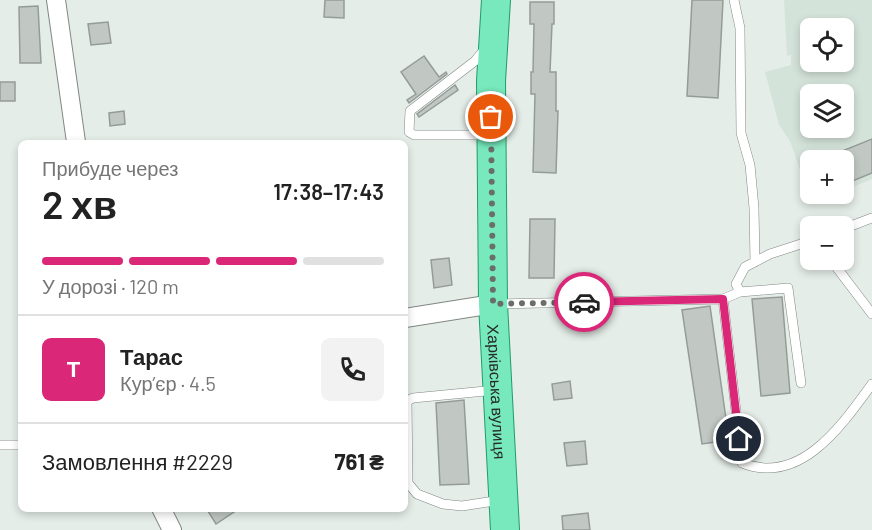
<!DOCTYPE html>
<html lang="uk">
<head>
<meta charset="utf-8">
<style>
	:root { --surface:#fff; --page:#f2f2f2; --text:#222; --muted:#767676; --line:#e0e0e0; --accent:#db2777 }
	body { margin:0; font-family:Barlow,sans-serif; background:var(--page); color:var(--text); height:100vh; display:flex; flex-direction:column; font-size:22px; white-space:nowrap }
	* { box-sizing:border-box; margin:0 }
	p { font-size:20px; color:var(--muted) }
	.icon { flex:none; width:33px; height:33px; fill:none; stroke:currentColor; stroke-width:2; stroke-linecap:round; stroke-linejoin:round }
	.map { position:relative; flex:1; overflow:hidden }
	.panel { position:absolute; left:18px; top:140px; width:390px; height:372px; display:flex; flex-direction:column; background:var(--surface); border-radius:9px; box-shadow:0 3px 9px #0003 }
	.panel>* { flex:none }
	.buttons { position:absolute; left:800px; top:18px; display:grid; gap:12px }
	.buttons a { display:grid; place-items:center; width:54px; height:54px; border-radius:9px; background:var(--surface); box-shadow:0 3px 9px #0003; font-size:30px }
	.pin { position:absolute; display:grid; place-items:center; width:51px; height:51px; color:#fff; margin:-26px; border:3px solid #fff; border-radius:50%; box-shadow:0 2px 6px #0007 }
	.courier { position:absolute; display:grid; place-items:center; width:60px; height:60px; margin:-30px; border:4px solid #db2777; border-radius:50%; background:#fff; color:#222; box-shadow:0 2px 8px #0007 }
	.overview em { font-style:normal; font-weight:600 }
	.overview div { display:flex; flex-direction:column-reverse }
	.overview { display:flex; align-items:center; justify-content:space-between; height:102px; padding:0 24px }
	h1 { font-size:39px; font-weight:600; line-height:45px }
	.bar { display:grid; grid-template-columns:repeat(4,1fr); gap:9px 6px; align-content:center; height:72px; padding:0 24px }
	.bar i { height:8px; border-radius:4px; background:var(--line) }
	.bar .current { background:var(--accent) }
	.bar p { grid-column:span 4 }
	.line { display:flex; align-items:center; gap:15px; padding:0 24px; border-top:2px solid var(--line) }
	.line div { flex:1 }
	.round { display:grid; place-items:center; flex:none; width:63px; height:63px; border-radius:9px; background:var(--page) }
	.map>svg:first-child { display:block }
	.built { fill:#d4e3da; fill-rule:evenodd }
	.building { fill:#c1c8c3; stroke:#959c98; stroke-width:1.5 }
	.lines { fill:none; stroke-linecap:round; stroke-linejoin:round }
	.service-casing { stroke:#818884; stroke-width:10 }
	.minor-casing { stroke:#818884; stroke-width:20 }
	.primary-casing { stroke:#209d6b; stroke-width:30 }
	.service { stroke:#fff; stroke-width:9 }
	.minor { stroke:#fff; stroke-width:18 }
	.primary { stroke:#77e9bc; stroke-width:28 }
	.done { stroke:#696e6b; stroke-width:6; stroke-dasharray:0 10.8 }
	.route { stroke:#db2777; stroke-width:8 }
	.labels { text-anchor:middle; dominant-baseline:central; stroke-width:6; stroke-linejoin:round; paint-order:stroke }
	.street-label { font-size:16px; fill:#262927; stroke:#e5ede8 }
</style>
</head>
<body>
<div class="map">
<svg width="872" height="530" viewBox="0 0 872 530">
	<rect width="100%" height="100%" fill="#e5ede8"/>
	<path class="built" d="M784 0H872V179L843 191V160H810V194H836L812 203 790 141 779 125 765 72 791 65V55L787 56ZM810 28H843V62H810ZM810 94H843V128H810Z"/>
	<path class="building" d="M325 0H344V18L324 17Z
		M692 0H723L718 98 687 96Z
		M530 2H554V24H552L550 72H556V111H558L556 173 533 172 535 94H531V72H533L534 24H530Z
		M38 6 41 63H20L19 7Z
		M108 22 111 43 91 45 88 24Z
		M424 56 439 77 446 72 447 74 409 103 407 100 416 94 401 72Z
		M0 82H15V101H0Z
		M455 85 458 90 419 117 417 114Z
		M124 111 125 124 110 126 109 113Z
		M872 139V173L843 185V160H820Z
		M530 219H555L554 278H529Z
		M449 258 452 285 434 288 431 260Z
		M782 297 790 393 761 396 752 299Z
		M710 306 729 440 702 444 682 310Z
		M570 381 572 398 554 400 552 384Z
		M464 400 469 484 440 485 436 403Z
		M585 441 587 464 567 466 564 443Z
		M206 508H240L216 524Z
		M588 513 590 530H563L562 516Z"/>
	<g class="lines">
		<g class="service-casing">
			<path id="service" d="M734 0 740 28 741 133 750 165 754 208 755 262
				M485 49 475 61 410 111 409 132 414 135H487
				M843 229 872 218
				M831 260 872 314
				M740 292 736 284 745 267 770 254 810 241
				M723 299 740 292 788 288 801 383
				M495 304 723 299 742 463C801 486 842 425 872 384
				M496 390 413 398 407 401 408 483 417 494 443 504 462 506 501 500
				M0 445H21"/>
		</g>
		<g class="minor-casing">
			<path id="minor" d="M56 0 76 142
				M405 318 493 304
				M161 508 172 530"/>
		</g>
		<g class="primary-casing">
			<g id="primary">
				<path id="s1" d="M496 0 491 81 493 304 505 530"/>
			</g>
		</g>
		<use href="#service" class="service"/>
		<use href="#minor" class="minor"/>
		<use href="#primary" class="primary"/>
	</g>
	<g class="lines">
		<path class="done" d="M491 117 493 304 584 302"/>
		<path class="route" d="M584 302 723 299 739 439"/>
	</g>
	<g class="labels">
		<g class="street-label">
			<text stroke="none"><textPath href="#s1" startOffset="392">Харківська вулиця</textPath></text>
		</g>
	</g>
</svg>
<div class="buttons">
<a><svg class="icon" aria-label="locate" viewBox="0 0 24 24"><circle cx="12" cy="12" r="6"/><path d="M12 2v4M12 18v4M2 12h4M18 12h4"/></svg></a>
<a><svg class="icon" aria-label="layers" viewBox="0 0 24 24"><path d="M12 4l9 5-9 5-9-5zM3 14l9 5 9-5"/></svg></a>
<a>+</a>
<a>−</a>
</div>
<div class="pin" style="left:491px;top:117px;background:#ea580c"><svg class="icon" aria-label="bag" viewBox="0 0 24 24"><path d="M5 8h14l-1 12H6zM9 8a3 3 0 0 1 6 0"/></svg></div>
<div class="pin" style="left:739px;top:439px;background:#1f2937"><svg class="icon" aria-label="home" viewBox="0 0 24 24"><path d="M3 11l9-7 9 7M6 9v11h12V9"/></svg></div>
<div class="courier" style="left:584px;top:302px"><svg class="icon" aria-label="car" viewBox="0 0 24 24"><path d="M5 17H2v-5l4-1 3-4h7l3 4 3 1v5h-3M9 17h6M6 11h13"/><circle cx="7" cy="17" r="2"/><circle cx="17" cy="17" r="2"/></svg></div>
<section class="panel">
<div class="overview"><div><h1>2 хв</h1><p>Прибуде через</p></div><em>17:38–17:43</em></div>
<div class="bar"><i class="current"></i><i class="current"></i><i class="current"></i><i></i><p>У дорозі · 120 m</p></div>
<div class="line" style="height:108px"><b class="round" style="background:var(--accent);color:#fff">Т</b><div><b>Тарас</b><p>Кур’єр · 4.5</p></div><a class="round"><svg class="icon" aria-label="phone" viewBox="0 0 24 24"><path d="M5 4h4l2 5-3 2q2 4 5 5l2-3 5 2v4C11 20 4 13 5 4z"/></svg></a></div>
<div class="line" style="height:78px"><div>Замовлення #2229</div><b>761 ₴</b></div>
</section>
</div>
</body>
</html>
